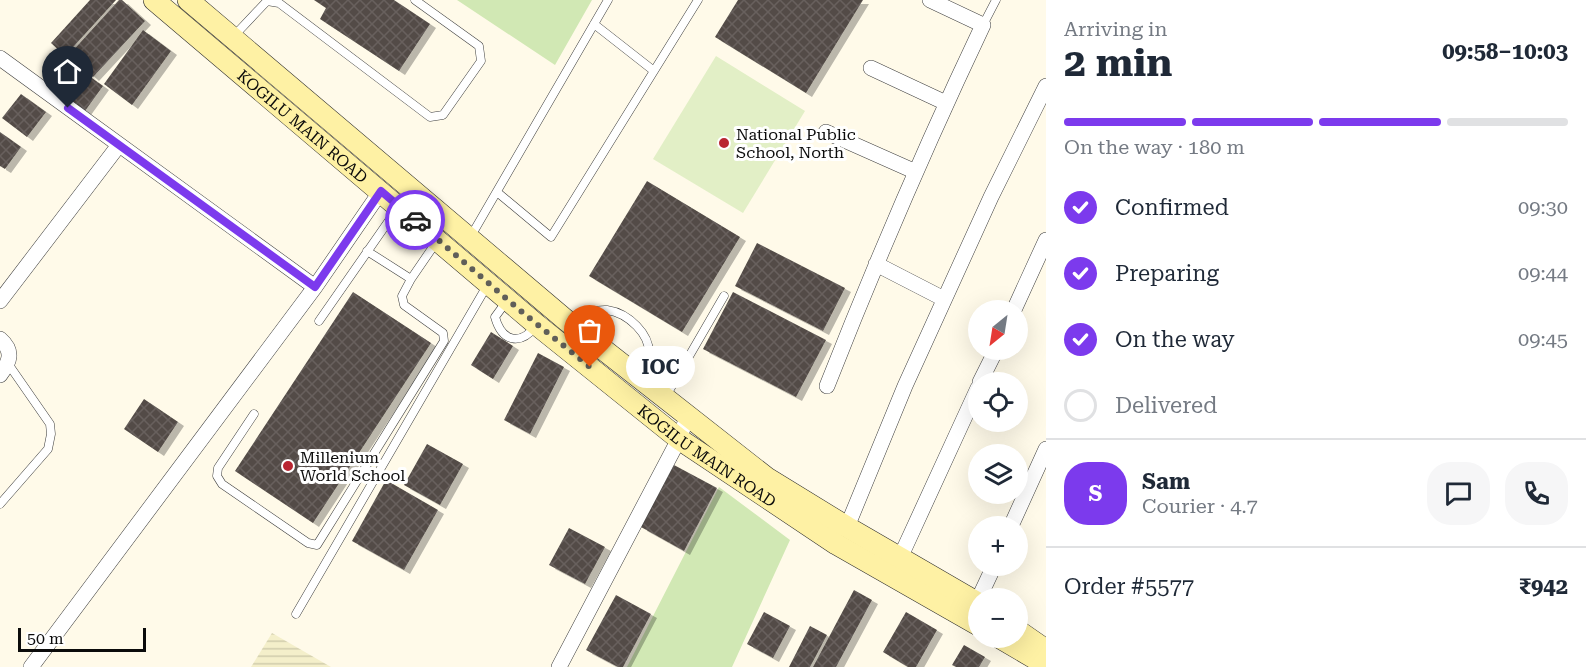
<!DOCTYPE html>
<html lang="en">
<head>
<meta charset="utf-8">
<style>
	:root { --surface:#fff; --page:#f6f6f7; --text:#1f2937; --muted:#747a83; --line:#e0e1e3; --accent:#7c3aed }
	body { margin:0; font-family:"Roboto Serif",serif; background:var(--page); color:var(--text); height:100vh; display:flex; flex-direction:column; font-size:22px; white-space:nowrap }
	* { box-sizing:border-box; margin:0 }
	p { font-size:20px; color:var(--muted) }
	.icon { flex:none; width:33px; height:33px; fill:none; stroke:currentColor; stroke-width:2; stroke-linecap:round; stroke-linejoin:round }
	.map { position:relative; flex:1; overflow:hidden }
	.side { display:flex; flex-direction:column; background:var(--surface); width:540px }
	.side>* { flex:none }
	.needle { width:39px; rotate:210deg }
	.controls { position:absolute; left:968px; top:300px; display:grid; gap:12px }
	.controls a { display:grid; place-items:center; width:60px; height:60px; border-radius:50%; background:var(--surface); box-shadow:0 6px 24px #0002; font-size:30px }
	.scale { position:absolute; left:18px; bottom:15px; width:128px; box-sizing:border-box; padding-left:6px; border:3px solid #0b0b0b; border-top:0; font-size:16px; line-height:21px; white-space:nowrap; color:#0b0b0b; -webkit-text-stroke:4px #fff; paint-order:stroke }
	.pin { position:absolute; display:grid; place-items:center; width:51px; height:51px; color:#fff; margin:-62px -26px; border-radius:50% 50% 50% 0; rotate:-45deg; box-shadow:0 0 6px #0007 }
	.pin .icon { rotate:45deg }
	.courier { position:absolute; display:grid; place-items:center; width:60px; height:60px; margin:-30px; border:4px solid #7c3aed; border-radius:50%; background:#fff; color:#222; box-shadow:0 2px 8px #0007 }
	.bubble { position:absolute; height:42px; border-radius:21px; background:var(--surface); box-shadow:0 6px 24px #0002; font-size:20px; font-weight:700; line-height:42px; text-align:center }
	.summary em { font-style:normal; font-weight:700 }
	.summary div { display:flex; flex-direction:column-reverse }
	.summary { display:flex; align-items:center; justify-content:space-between; height:102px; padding:0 18px }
	h1 { font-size:39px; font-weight:700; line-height:45px }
	.bar { display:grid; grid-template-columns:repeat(4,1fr); gap:9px 6px; align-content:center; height:72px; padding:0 18px }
	.bar i { height:8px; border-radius:4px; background:var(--line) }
	.bar .current { background:var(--accent) }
	.bar p { grid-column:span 4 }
	.line { display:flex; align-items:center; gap:15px; padding:0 18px; border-top:2px solid var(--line) }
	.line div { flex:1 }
	.round { display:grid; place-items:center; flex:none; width:63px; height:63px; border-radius:24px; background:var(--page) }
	ol { padding:0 18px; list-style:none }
	li { display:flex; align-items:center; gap:18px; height:66px }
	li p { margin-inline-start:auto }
	li .icon { padding:6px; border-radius:50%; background:var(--accent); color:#fff; stroke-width:4 }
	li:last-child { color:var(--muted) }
	li i { width:33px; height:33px; border:3px solid var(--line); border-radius:50% }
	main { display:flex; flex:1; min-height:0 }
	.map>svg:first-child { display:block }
	.farmland { fill:url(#farmland-rules) }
	.grass { fill:#d1e8b4 }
	.pitch { fill:#e2efc6 }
	.building { fill:url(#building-cross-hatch); filter:url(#shadow) }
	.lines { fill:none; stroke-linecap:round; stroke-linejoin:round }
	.lane-casing { stroke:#3e3e3e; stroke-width:9 }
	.street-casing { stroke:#3e3e3e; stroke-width:16 }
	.secondary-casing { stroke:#2d2d2d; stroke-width:22 }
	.lane { stroke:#fff; stroke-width:8 }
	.street { stroke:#fff; stroke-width:15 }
	.secondary { stroke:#fef1a4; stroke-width:21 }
	.done { stroke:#605f59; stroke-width:6; stroke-dasharray:0 10.8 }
	.route { stroke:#7c3aed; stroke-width:8 }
	.poi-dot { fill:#b92531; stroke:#fff; stroke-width:2 }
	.labels { text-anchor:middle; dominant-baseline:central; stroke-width:6; stroke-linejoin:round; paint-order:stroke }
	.street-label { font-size:16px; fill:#0b0b0b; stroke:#fff }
	.poi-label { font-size:16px; fill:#0b0b0b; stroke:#fff; text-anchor:start }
</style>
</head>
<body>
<main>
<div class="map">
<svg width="1046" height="667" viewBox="0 0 1046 667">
	<defs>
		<pattern id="farmland-rules" width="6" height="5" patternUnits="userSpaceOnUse" patternTransform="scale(1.5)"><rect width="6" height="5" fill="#f4efca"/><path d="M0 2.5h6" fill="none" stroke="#d0ccac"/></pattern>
		<pattern id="building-cross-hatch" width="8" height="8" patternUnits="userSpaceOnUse" patternTransform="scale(1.5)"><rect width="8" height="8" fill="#534c47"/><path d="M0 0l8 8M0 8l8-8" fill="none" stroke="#67615d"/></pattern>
		<filter id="shadow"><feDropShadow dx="6" dy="4" stdDeviation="0" flood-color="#0004"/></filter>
	</defs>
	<rect width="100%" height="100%" fill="#fffae9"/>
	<path class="farmland" d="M272 633 331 667H251Z"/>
	<path class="grass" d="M457 0H592L555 65Z
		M719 487 790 540 732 667H627Z"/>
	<path class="pitch" d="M716 56 805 111 743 213 653 159Z"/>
	<path class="building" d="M90 0H116L65 56 51 43Z
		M119 0H122L145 21 93 77 69 55Z
		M314 0H394L430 24 399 71 320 19 326 8Z
		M738 0H863L806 93 715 37Z
		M143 30 171 51 132 105 104 84Z
		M82 71 103 86 85 111 64 96Z
		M21 94 46 112 27 137 2 118Z
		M0 132 21 147 5 169 0 166Z
		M647 181 740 237 682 332 589 276Z
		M757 243 845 288 823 331 735 286Z
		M353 292 431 343 313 523 235 471Z
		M733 292 826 340 796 397 703 349Z
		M491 332 513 346 493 379 471 365Z
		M538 353 564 367 530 434 504 420Z
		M144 399 178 422 158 452 124 429Z
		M427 444 463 464 440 505 404 485Z
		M674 465 717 488 684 551 641 527Z
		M386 480 438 510 404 570 352 541Z
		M569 528 605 547 585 584 549 565Z
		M854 590 872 600 836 667H813Z
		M616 595 651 614 623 667H618L586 650Z
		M764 612 790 626 773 658 747 644Z
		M906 612 937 630 916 667H908L883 652Z
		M810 626 827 635 810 667H789Z
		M964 645 985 657 979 667H956L952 665Z"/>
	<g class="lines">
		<g class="lane-casing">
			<path id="lane" d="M594 24 654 71
				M983 25 996 0
				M233 37 267 1 279 3 430 117 443 115 481 61 479 46 415 0
				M497 192 551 237 698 0
				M471 236 608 0
				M367 251 411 279
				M506 302 495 317C502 342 520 346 536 326
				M570 320C581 316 595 309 607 310 628 313 651 334 649 356 649 363 645 372 643 379
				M319 321 397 209
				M666 396 724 296
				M254 414 218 468 217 476 222 484 308 543 317 545 444 341 443 333 404 305 402 296 411 279 437 241
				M0 504 48 449 51 434 50 424 9 365
				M296 614 488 284"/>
		</g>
		<g class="street-casing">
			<path id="street" d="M0 58 315 287 381 191
				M871 68 946 103
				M826 132 916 172
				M876 264 944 299
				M0 301 119 145
				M1014 310 1046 240
				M0 339C14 351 10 362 0 375
				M980 382 996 350
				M827 386C875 264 927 143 983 25L930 0
				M1011 526 1046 449
				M847 527 905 386 991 197 1046 86
				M900 558 978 388
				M979 598 994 566
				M31 667 315 287
				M559 667 679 439 688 415"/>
		</g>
		<g class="secondary-casing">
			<g id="secondary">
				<path id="s1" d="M154 0 537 325 679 439 836 544 978 625"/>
				<path d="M188 0 567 321 767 478 847 527 978 603"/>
				<path d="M1017 630 1046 650"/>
				<path d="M1000 638 1046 665"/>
			</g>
		</g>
		<use href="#lane" class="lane"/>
		<use href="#street" class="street"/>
		<use href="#secondary" class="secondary"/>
	</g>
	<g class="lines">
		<path class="done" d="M415 220 522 312 590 367"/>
		<path class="route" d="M68 108 315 287 381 191 415 220"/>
	</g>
	<g class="poi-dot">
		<circle cx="724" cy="143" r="6"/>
		<circle cx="288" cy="466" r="6"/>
	</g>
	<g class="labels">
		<g class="street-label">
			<text stroke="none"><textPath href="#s1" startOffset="195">KOGILU MAIN ROAD</textPath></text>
			<text stroke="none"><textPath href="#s1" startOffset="717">KOGILU MAIN ROAD</textPath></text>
		</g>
		<g class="poi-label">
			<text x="736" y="134">National Public<tspan x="736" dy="18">School, North</tspan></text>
			<text x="300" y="457">Millenium<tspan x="300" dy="18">World School</tspan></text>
		</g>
	</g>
</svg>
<div class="controls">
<a><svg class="needle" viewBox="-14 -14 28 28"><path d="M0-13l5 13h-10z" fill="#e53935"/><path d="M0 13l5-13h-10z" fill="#747a83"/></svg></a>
<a><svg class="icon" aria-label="locate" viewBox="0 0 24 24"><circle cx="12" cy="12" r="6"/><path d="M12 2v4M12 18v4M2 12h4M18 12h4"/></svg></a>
<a><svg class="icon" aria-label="layers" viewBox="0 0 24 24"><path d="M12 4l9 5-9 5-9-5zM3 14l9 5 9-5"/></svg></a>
<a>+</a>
<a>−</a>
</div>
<div class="scale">50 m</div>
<div class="pin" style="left:590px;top:367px;background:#ea580c"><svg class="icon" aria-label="bag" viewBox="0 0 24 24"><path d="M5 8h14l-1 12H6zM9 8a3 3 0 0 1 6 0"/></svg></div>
<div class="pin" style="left:68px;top:108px;background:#1f2937"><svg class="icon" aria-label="home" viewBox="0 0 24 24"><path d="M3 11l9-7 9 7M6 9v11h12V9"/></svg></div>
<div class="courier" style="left:415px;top:220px"><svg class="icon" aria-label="car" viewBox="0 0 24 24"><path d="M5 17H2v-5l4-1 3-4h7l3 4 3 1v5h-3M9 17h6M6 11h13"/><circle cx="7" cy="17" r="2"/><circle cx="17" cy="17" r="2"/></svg></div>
<div class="bubble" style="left:626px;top:346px;width:69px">IOC</div>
</div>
<section class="side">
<div class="summary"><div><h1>2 min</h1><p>Arriving in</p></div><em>09:58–10:03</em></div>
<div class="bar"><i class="current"></i><i class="current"></i><i class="current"></i><i></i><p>On the way · 180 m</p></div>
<ol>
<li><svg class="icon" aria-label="check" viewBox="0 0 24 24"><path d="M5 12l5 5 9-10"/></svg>Confirmed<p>09:30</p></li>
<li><svg class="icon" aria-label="check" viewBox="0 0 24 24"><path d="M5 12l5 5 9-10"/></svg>Preparing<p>09:44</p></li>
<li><svg class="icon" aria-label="check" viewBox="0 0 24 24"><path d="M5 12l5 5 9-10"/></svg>On the way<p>09:45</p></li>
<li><i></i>Delivered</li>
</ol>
<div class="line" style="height:108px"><b class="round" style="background:var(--accent);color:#fff">S</b><div><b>Sam</b><p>Courier · 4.7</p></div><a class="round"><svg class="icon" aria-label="chat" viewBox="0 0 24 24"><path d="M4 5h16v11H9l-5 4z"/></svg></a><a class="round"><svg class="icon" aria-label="phone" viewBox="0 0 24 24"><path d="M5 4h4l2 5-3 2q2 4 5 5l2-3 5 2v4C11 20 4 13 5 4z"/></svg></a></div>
<div class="line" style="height:78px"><div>Order #5577</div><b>₹942</b></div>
</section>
</main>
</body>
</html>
